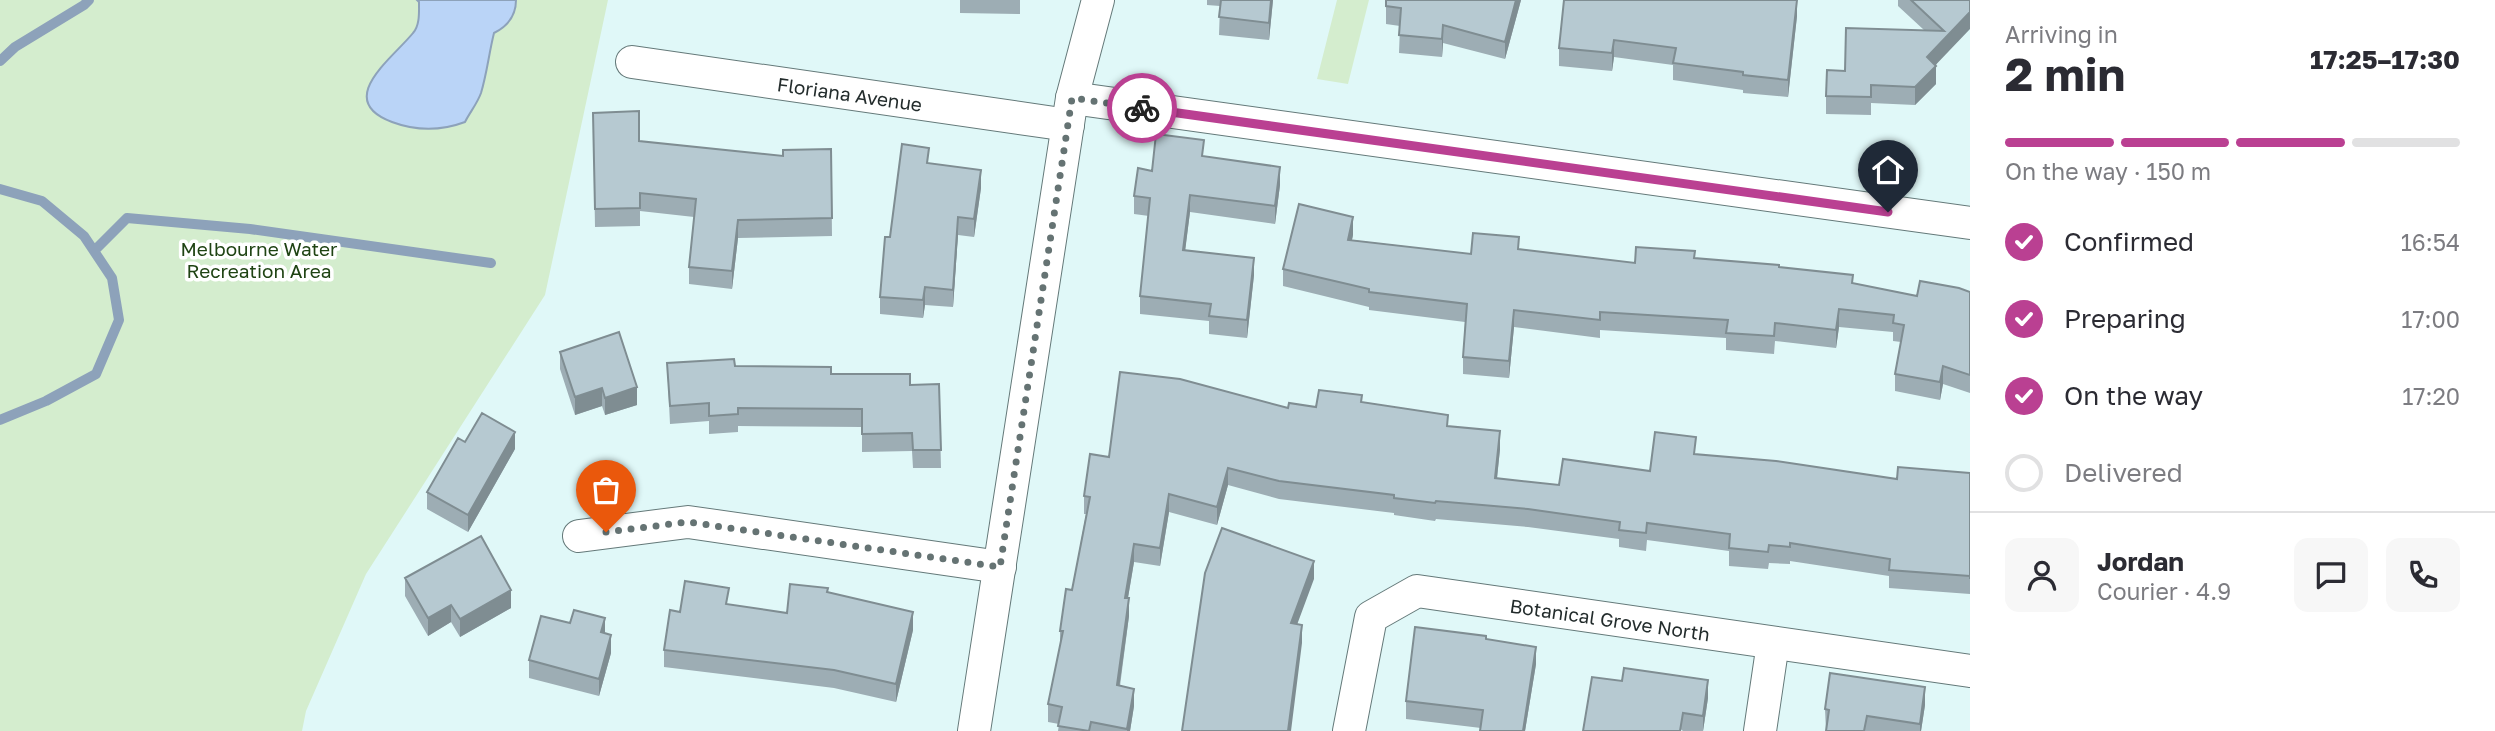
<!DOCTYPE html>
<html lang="en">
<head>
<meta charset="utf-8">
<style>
	:root { --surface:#fff; --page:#f7f7f7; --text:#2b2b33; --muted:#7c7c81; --line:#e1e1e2; --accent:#ba4092 }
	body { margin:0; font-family:"Golos Text",sans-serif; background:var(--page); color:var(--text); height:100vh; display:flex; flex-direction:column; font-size:26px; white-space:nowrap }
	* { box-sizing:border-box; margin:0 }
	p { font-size:23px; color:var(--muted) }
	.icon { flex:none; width:38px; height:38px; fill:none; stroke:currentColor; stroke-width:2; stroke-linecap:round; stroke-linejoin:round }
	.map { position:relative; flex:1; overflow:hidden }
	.panel { display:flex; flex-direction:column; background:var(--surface); width:525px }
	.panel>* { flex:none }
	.pin { position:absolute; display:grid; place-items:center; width:60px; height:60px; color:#fff; margin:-72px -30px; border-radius:50% 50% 50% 0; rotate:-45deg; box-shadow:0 0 7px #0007 }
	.pin .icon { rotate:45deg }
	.courier { position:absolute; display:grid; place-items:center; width:70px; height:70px; margin:-35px; border:5px solid #ba4092; border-radius:50%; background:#fff; color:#222; box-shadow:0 2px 9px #0007 }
	.summary em { font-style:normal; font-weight:700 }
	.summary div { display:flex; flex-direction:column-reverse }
	.summary { display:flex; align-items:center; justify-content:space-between; height:119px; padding:0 35px }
	h1 { font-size:46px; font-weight:700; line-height:52px }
	.bar { display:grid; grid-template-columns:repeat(4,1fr); gap:10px 7px; align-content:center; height:84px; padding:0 35px }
	.bar i { height:9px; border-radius:5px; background:var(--line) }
	.bar .current { background:var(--accent) }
	.bar p { grid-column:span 4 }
	.line { display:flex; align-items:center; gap:18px; padding:0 35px; border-top:2px solid var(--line) }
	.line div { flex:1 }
	.round { display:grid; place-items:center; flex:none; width:74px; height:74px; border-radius:14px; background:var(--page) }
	ol { padding:0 35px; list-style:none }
	li { display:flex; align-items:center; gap:21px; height:77px }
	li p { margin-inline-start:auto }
	li .icon { padding:7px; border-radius:50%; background:var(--accent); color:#fff; stroke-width:4 }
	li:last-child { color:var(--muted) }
	li i { width:38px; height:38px; border:4px solid var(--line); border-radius:50% }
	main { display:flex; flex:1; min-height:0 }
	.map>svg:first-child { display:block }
	.green { fill:#d4edce }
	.water { fill:#bad4f7; stroke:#8da2ba; stroke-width:2 }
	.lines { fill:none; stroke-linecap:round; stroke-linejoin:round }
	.stream { stroke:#8da2ba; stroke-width:10 }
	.street-casing { stroke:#647979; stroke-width:34 }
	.street { stroke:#fff; stroke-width:32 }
	.wall { fill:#9dadb4 }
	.shaded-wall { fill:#7f8d92 }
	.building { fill:#b6c9d1; stroke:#7f8d92; stroke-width:2 }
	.done { stroke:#657373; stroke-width:7; stroke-dasharray:0 12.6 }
	.route { stroke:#ba4092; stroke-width:9 }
	.labels { text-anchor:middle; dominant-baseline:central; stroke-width:7; stroke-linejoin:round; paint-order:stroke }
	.street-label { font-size:19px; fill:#232c2c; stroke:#fff }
	.park-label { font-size:19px; fill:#1f4313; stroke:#fff }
</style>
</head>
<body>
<main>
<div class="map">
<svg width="1970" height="731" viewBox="0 0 1970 731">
	<rect width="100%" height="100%" fill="#e0f8f8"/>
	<path class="green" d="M0 0H608L545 295 366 574 306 711 302 731H0Z
		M1337 0H1369L1348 84 1317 79Z"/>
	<path class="water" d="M417 0H516C516 16 508 26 494 33 489 53 487 73 481 93 477 104 470 112 465 122 441 131 416 131 392 122 333 100 393 58 413 33 420 25 419 12 419 2Z"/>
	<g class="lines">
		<path class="stream" d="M0 61 15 47 84 5 89 0
			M0 189 42 201 84 236 112 278 119 320 96 374 46 401 0 420
			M94 251 127 218 250 229 491 263"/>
		<g class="street-casing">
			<g id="street">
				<path id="s1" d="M632 62 1068 125"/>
				<path d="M1072 98 1970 223"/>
				<path d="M579 536 688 522 1000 567"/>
				<path d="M974 731 1072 98 1098 0"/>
				<path id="s2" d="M1349 731 1371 617 1417 591 1970 671"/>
				<path d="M1760 731 1773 643"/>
			</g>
		</g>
		<use href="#street" class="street"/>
	</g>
	<path class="wall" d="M960 0H1020V14L960 13Z
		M1207 0H1273L1269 40 1219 35 1220 6 1207 5Z
		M1386 0H1521L1505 59 1443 43 1442 57 1399 53 1400 26 1386 24Z
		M1564 0 1797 16 1788 97 1743 93V90L1673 80V65L1614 57 1612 71 1559 66V48Z
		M1898 0H1970L1936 65V84L1915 105 1871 103V115L1826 114V96L1845 71 1924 30 1898 6Z
		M593 113 639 141 783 156 831 149 832 236 738 238 732 289 689 284V267L694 217 640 211V226L595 227Z
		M1204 157 1280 185 1275 224 1190 212 1185 250 1254 275 1247 338 1209 334V321L1140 314V296L1149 216 1134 214V196L1152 171Z
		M929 163 981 188 974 237 958 235 953 307 925 305 923 318 880 314V297L890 237Z
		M1353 235 1352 240 1471 254 1519 249 1635 263 1695 258 1779 267 1853 284 1917 296 1970 292V393L1943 384 1940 400 1895 391V374L1901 342 1893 341V332L1839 327 1836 348 1775 341 1774 354 1726 350V338L1600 330V338L1514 327 1509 378 1463 374V357L1465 322 1369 310V307L1283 286V269Z
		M560 352 637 405 605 415 602 406 575 415 560 369Z
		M667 363 735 366 831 374 910 385 939 384 941 468H913L912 451 862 452V427L738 426V432L709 434V421L670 424Z
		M1362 402 1448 426 1500 449 1497 479 1559 485 1650 471 1696 454 1897 479 1970 473V597V594L1889 588V576L1790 561V564L1769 563 1768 569 1729 566V551L1647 540 1646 551 1619 547V539L1528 527 1436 519 1435 521 1394 515V513L1279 499 1228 485 1217 525 1169 512 1160 566 1134 562 1128 598 1129 616 1120 686 1134 706 1130 731H1058L1059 724 1048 722V704L1060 646V631L1072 590 1086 514H1084V496L1109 457 1288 408 1316 407Z
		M515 449 468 532 427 509V492Z
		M405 578 511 608 460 637 451 622 428 636 405 596Z
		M828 592 913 630 896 702 834 688 664 667V650L729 605 787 613Z
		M605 634 611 653 599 696 529 678V660Z
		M1486 639 1536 664 1525 731H1480L1481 728 1406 719V701Z
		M1622 681 1708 698 1703 731H1683Z
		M1925 705 1921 731H1826L1825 709Z"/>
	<path class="shaded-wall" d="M1271 0H1273L1269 40V23Z
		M1516 0H1521L1505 59V42Z
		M1797 0V16L1788 97V80Z
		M1970 12V29L1927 74V57Z
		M1443 25V43L1442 57V39Z
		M1614 40V57L1612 71V53Z
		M1936 66V84L1915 105V87Z
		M1280 167V185L1275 224V206Z
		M981 170V188L974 237V219Z
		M1190 195V212L1183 268V250Z
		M958 217V235L953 307V290Z
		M1353 217V235L1348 257V240Z
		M738 220V238L732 289V271Z
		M1254 258V275L1247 338V320Z
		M925 287V305L923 318V300Z
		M1839 309V327L1836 348V330Z
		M1514 310V327L1509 378V361Z
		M1943 366V384L1940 400V382Z
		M637 387V405L605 415V398Z
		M602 388V406L575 415V397Z
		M1500 431V449L1495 496V478Z
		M515 432V449L468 532V515Z
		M1228 468V485L1217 525V507Z
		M1169 494V512L1160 566V548Z
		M1134 544V562L1125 615V598Z
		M1314 561V579L1291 641V623Z
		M511 590V608L460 637V619Z
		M1129 598V616L1117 703V685Z
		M451 605V622L428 636V618Z
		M913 612V630L896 702V684Z
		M605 618V636L601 632Z
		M1302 625V643L1291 731H1288Z
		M611 635V653L599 696V679Z
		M1536 647V664L1525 731H1523Z
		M1708 680V698L1703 731V716Z
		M1925 687V705L1921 731H1920V724Z
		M1134 689V706L1130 731H1127Z"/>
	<path class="building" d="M1221 0H1271L1269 23 1219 17Z
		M1386 0H1516L1505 42 1443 25 1442 39 1399 35 1401 8 1386 6Z
		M1564 0H1797L1788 80 1743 75V72L1673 63 1676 48 1614 40 1612 53 1559 48Z
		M1911 0H1970V12L1927 57 1936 66 1915 87 1871 85V97L1826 96 1827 70 1845 71 1846 28 1944 31Z
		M639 111V141L783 156V150L831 149 832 218 738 220 732 271 689 267 696 199 640 193V208L595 209 593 113Z
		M1156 134 1204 140 1202 156 1280 167 1275 206 1190 195 1183 250 1254 258 1247 320 1209 316 1211 304 1140 296 1150 198 1134 196 1138 168 1152 171Z
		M902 144 929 148 927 163 981 170 974 219 958 217 953 290 925 287 923 300 880 297 885 237H890Z
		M1299 204 1353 217 1348 240 1471 254 1473 233 1519 237 1518 249 1635 263 1636 247 1695 251 1694 258 1779 265V267L1853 275 1852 283 1917 296 1920 281 1959 288 1970 292V375L1943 366 1940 382 1895 374 1904 325 1893 323 1894 315 1839 309 1836 330 1775 323 1774 336 1726 333 1728 320 1600 312V320L1514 310 1509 361 1463 357 1467 304 1369 292V289L1283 269Z
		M619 332 637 387 605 398 602 388 575 397 560 352Z
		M734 359 735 366 831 367V374H910V385L939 384 941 450H913L912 433 862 434V409L738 408V414L709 416V403L670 406 667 363Z
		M1120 372 1180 379 1288 408 1289 403 1316 407 1319 390 1362 395 1361 402 1448 415 1447 426 1500 431 1495 478 1559 485 1563 459 1650 471 1655 432 1696 437 1694 454 1776 461 1897 479 1898 467 1970 473V579V576L1889 570 1890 559 1790 543V547L1769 545 1768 552 1729 548 1730 534 1647 523 1646 533 1619 530 1620 522 1528 509 1436 501 1435 503 1394 498V495L1279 481 1228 468 1217 507 1169 494 1160 548 1134 544 1125 598H1129L1117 685 1134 689 1127 729 1091 722 1089 731 1058 726 1062 707 1048 704 1063 631H1060L1066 589 1072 590 1090 497 1084 496 1090 454 1109 457Z
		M482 413 515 432 468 515 427 492 458 438 465 442Z
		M1222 528 1314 561 1291 623 1302 625 1288 731H1182L1205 573Z
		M481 536 511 590 460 619 451 605 428 618 405 578Z
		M685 581 729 588 726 604 787 613 790 584 828 588 827 592 913 612 896 684 834 670 664 650 670 610 680 612Z
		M574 610 605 618 601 632 611 635 599 679 529 660 541 616 570 623Z
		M1415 627 1486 636V639L1536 647 1523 731H1480L1483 710 1406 701Z
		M1624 668 1708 680 1703 716 1683 713 1680 731H1583L1592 677 1622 681Z
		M1830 673 1925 687 1920 724 1867 716 1864 731H1826L1829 710 1825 709Z"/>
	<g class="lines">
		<path class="done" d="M606 532 688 522 1000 567 1072 98 1142 108"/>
		<path class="route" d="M1142 108 1888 212"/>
	</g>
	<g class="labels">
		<g class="street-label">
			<text stroke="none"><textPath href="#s1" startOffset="220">Floriana Avenue</textPath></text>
			<text stroke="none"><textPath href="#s2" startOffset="364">Botanical Grove North</textPath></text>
		</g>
		<g class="park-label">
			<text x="259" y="248">Melbourne Water<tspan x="259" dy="22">Recreation Area</tspan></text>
		</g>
	</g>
</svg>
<div class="pin" style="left:606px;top:532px;background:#ea580c"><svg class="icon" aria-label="bag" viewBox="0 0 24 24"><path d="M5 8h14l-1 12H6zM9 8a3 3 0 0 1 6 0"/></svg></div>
<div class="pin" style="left:1888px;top:212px;background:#1f2937"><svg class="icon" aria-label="home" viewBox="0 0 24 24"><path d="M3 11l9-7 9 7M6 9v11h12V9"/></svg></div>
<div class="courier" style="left:1142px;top:108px"><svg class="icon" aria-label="bike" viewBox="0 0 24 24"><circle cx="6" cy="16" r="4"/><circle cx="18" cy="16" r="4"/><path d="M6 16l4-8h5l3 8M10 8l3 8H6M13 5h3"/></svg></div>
</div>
<section class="panel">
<div class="summary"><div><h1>2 min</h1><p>Arriving in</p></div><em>17:25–17:30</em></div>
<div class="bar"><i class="current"></i><i class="current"></i><i class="current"></i><i></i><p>On the way · 150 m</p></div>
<ol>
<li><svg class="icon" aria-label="check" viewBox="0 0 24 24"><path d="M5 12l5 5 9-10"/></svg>Confirmed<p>16:54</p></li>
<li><svg class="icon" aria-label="check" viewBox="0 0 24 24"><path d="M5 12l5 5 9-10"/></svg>Preparing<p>17:00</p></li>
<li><svg class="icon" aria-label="check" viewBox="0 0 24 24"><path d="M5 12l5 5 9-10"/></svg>On the way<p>17:20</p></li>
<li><i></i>Delivered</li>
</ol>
<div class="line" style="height:126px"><a class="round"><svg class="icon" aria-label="person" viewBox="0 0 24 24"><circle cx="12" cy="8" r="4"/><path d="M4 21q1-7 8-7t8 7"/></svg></a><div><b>Jordan</b><p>Courier · 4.9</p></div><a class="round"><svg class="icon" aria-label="chat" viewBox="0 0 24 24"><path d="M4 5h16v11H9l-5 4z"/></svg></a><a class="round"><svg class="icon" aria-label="phone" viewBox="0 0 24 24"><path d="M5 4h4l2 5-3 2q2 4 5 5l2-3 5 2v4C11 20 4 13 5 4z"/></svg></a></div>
</section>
</main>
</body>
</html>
